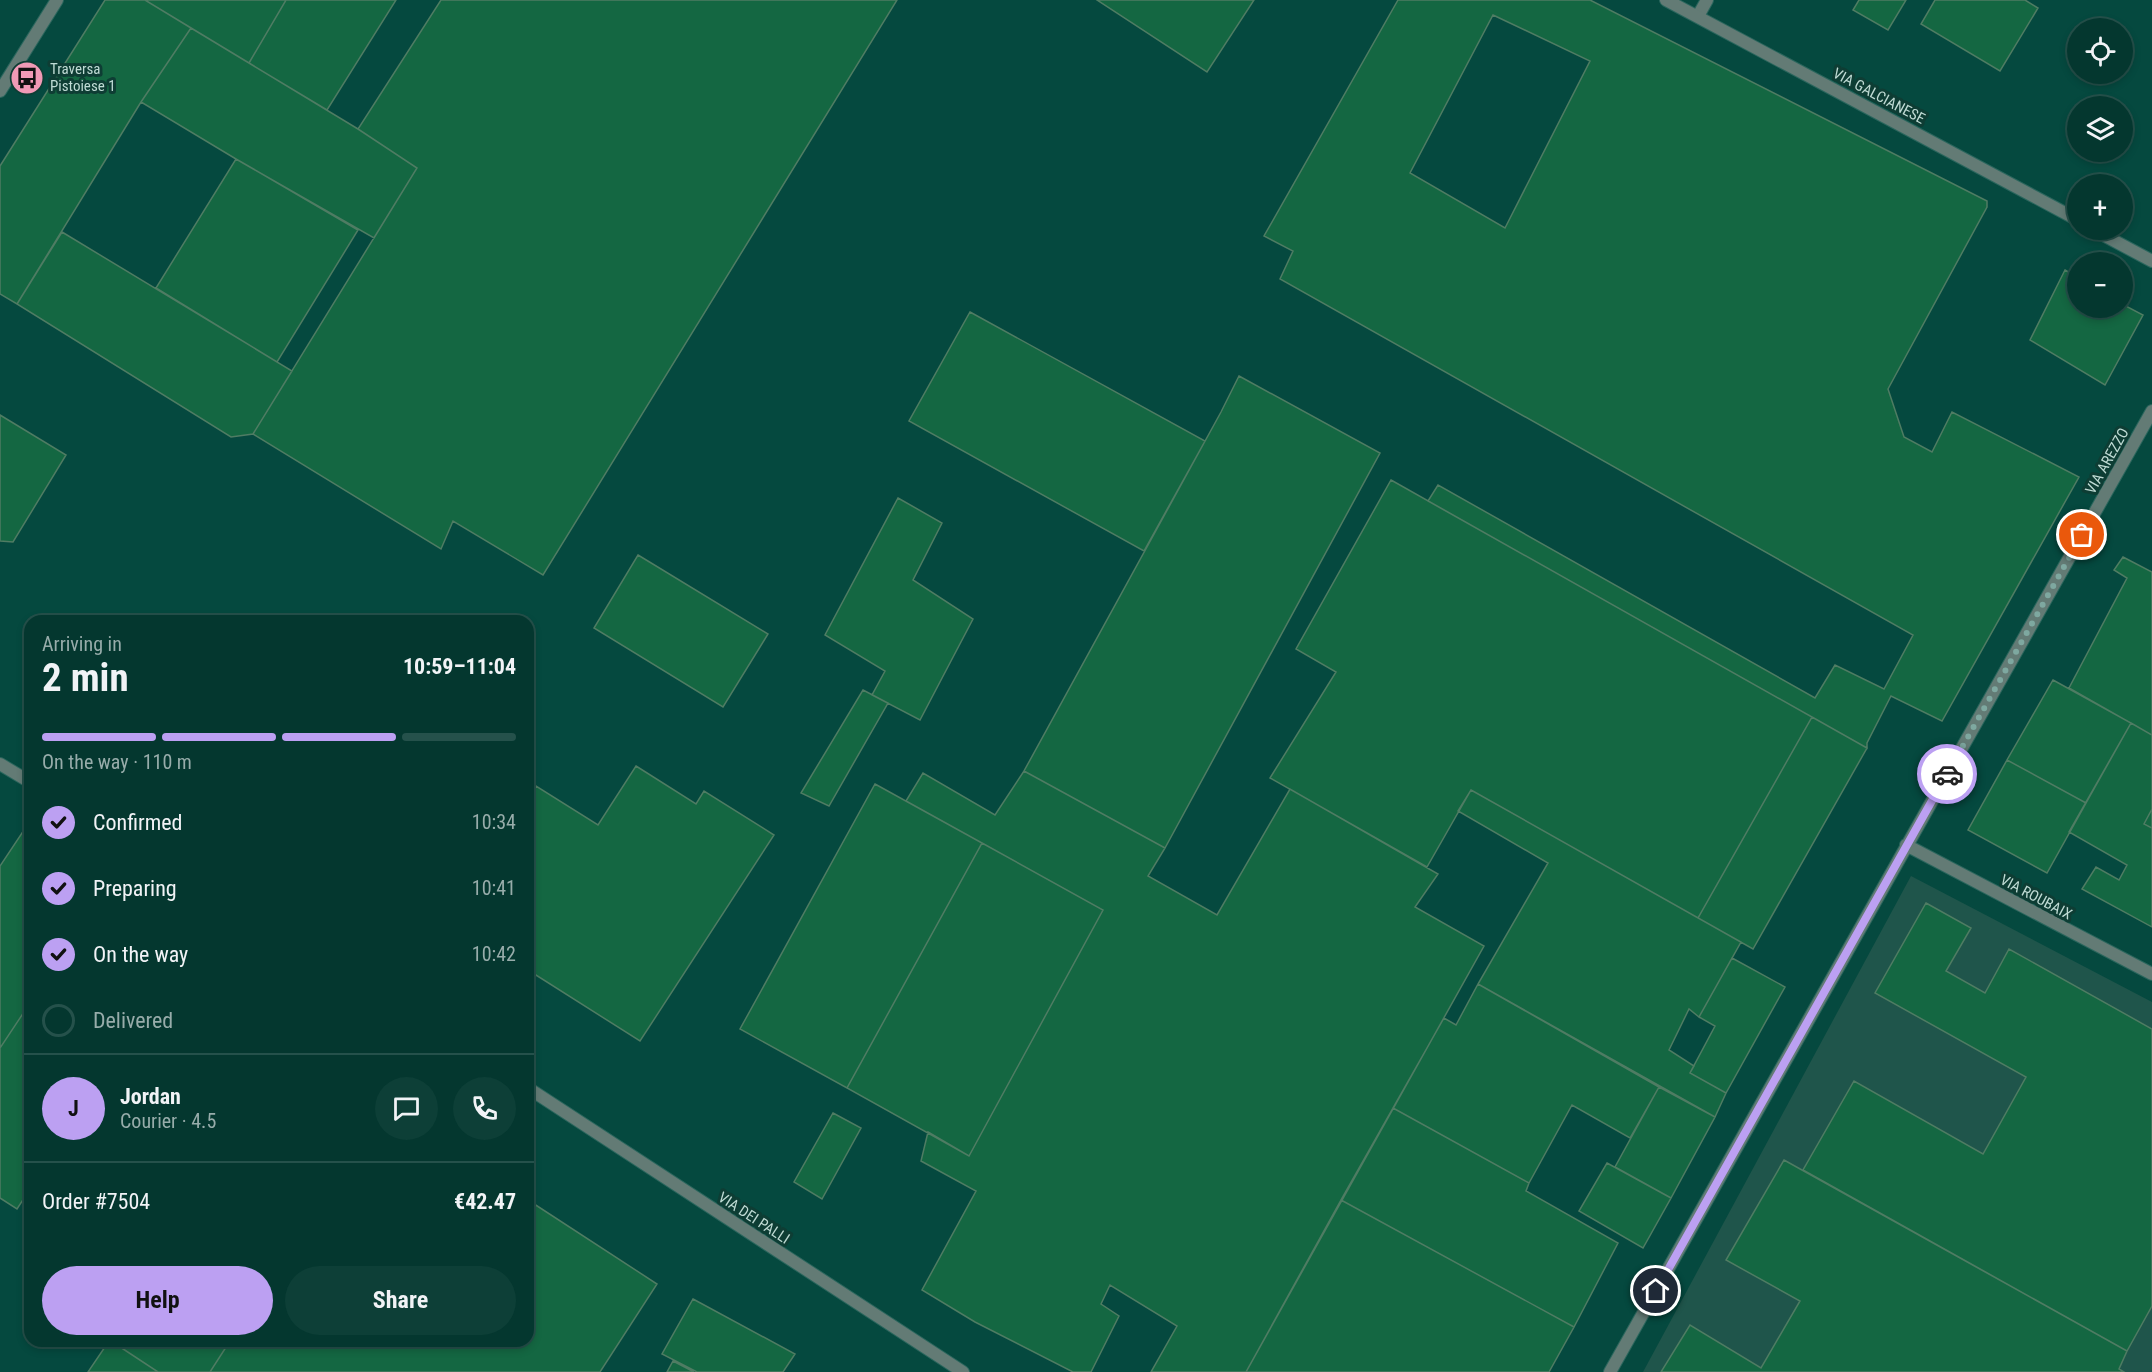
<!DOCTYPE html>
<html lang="en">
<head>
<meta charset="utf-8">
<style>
	:root { --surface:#04372f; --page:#0d3f37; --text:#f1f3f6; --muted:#97acaa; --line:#25514b; --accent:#bca0f2 }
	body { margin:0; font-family:"Roboto Condensed",sans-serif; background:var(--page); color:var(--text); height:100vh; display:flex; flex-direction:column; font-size:22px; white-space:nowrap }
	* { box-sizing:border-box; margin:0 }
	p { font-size:20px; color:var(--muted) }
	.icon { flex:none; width:33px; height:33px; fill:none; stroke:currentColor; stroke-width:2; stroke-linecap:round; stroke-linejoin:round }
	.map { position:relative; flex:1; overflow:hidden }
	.details { position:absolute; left:24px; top:615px; width:510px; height:732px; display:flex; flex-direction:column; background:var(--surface); border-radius:18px; box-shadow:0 3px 9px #0003,0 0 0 2px var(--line) }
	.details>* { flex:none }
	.controls { position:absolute; left:2067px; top:18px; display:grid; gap:12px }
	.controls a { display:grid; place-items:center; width:66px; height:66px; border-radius:50%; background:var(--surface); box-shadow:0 3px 9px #0003,0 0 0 2px var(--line); font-size:30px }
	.pin { position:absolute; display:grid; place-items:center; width:51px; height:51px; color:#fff; margin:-26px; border:3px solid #fff; border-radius:50%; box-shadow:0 2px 6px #0007 }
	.courier { position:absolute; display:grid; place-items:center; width:60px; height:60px; margin:-30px; border:4px solid #bca0f2; border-radius:50%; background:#fff; color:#222; box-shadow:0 2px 8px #0007 }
	.summary em { font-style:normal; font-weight:700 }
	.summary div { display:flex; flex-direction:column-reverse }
	.summary { display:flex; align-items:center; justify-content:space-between; height:102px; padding:0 18px }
	h1 { font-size:39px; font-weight:700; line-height:45px }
	.bar { display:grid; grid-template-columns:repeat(4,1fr); gap:9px 6px; align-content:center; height:72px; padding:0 18px }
	.bar i { height:8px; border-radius:4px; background:var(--line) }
	.bar .selected { background:var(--accent) }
	.bar p { grid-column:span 4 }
	.line { display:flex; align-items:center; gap:15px; padding:0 18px; border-top:2px solid var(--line) }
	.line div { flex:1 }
	.round { display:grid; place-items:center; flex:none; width:63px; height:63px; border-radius:32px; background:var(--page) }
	ol { padding:0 18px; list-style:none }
	li { display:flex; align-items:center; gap:18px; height:66px }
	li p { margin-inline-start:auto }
	li .icon { padding:6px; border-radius:50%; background:var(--accent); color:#111; stroke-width:4 }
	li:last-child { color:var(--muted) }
	li i { width:33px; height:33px; border:3px solid var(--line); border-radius:50% }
	.cta { display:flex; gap:12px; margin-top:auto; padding:12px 18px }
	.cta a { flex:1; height:69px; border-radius:36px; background:var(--accent); color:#111; font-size:24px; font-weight:700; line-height:69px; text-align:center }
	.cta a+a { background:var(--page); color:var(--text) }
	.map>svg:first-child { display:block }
	.built { fill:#1f554b }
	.building { fill:#146742; stroke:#4f7c63; stroke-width:1.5; fill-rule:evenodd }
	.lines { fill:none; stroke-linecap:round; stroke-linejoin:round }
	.minor-casing { stroke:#2a665d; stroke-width:14 }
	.tertiary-casing { stroke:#2a665d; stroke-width:14 }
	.minor { stroke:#637b75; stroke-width:12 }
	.tertiary { stroke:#637b75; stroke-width:12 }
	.done { stroke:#7ea8a0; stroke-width:6; stroke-dasharray:0 10.8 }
	.route { stroke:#bca0f2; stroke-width:8 }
	.labels { text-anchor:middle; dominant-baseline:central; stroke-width:6; stroke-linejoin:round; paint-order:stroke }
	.poi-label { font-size:15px; fill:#bfdbd4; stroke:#0e3d34; text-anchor:start }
	.street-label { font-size:15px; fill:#bfdbd4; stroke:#0e3d34 }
</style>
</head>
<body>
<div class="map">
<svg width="2152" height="1372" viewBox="0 0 2152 1372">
	<rect width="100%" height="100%" fill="#05493f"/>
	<path class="built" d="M1911 876 2152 1002V1372H1643Z"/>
	<path class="building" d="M105 0H145L191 28 141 102 17 304 0 294V166Z
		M145 0H286L249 63Z
		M286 0H396L327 110 249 63Z
		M441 0H897L543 575 453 521 441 549 253 434 417 168 358 129Z
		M1097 0H1254L1207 72Z
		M1398 0H1590L1987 201V207L1888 389 1904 437 1932 452 1952 412 2079 477 1942 721 1891 696 1867 743V748L1428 501 1438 485 1815 698 1835 665 1884 689 1913 635 1280 279 1293 251 1264 236ZM1493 15 1590 61 1505 228 1410 173Z
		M1859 0H1906L1888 30 1853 10Z
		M1935 0H2025L2038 8 2000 71 1921 24Z
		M191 28 358 129 417 168 374 238 236 159 141 102Z
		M236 159 358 230 277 362 156 288Z
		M62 232 292 371 253 434 231 437 17 304Z
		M2065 270 2078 278V308H2122V304L2143 315 2105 385 2030 340Z
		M970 312 1205 441 1144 551 909 421Z
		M1239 376 1380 453 1165 848 1024 771 1221 412Z
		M0 415 66 455 13 542 0 541Z
		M1391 480 1812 717 1698 918 1471 790 1427 867 1270 778 1336 672 1296 649Z
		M898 498 942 523 913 580 973 619 920 720 872 695 885 671 825 635Z
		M638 555 768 634 723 707 594 628Z
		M2123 557 2152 572V735L2069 688 2127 578 2114 570Z
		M2053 680 2131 723 2086 803 2007 760Z
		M863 690 888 703 829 806 801 793Z
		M1812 717 1867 748 1753 949 1698 918Z
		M2131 723 2152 735V809L2144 824 2152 828V927L2082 889 2096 867 2119 880 2127 865 2069 832Z
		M2007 760 2086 803 2047 873 1968 830Z
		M636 766 696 804 704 791 774 835 640 1041 528 970V798L536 786 598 825Z
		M1024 771 1165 848 1148 876 1217 915 1290 789 1438 874 1415 907 1484 946 1246 1372H1151L1177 1326 1110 1285 1101 1304 1119 1316 1091 1372H1073L975 1322 922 1290 976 1191 921 1161 928 1132 969 1156 1103 910 906 801 923 773 995 815Z
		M875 784 982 843 847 1088 740 1029Z
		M1471 790 1741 942 1699 1017 1689 1009 1669 1050 1694 1066 1690 1073 1726 1093 1715 1117 1478 984 1548 863 1458 811Z
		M2152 809V828L2144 824Z
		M30 821V1003L0 1048V866Z
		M982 843 1103 910 969 1156 847 1088Z
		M1926 903 1971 928 1946 971 1985 993 2009 949 2152 1029V1306L2127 1351 1803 1170 1854 1081 1983 1154 2026 1077 1875 993Z
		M1732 958 1785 987 1726 1093 1690 1073 1715 1026 1699 1017Z
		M1478 984 1659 1087 1630 1138 1572 1105 1529 1183 1393 1108 1444 1018 1456 1025Z
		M30 1003V1189L17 1209 0 1198V1048Z
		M1659 1087 1715 1117 1671 1198 1615 1167Z
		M1393 1108 1529 1183 1526 1191 1618 1243 1574 1327 1341 1200Z
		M833 1113 861 1128 822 1199 794 1182Z
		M1784 1160 2127 1351 2119 1369 2124 1372H1661L1690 1325 1761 1368 1800 1301 1726 1260Z
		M1607 1163 1671 1198 1643 1248 1579 1211Z
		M528 1200 657 1284 600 1372H210L230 1341H528Z
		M1341 1200 1574 1327 1549 1372H1246Z
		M693 1299 795 1354 783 1372H697L662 1354Z
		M109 1341H111L158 1372H88Z
		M111 1341H230L210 1372H158Z
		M673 1361 694 1372H667Z"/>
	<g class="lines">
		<g class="minor-casing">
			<path id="minor" d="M1698 16 1707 0
				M0 91 57 0
				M0 764 30 782
				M1906 845 2152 974
				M528 1088 963 1372
				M1610 1372 2152 411"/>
		</g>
		<g class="tertiary-casing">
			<path id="tertiary" d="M1666 0 2078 220
				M2094 230 2152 261"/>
		</g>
		<use href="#minor" class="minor"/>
		<use href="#tertiary" class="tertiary"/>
	</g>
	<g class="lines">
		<path class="done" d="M1947 774 2082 535"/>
		<path class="route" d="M1656 1291 1947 774"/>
	</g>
	<defs>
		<g id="bus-disc" transform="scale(1.725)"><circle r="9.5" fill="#f09ab6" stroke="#0e3d34"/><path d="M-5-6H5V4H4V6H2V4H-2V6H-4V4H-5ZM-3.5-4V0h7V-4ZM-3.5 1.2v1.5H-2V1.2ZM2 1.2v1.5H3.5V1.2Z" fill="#111"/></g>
	</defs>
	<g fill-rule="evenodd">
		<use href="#bus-disc" x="27" y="78"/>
	</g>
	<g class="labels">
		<g class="poi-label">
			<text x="50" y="69">Traversa<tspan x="50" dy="17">Pistoiese 1</tspan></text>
		</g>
		<g class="street-label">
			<text transform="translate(1879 96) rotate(28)">VIA GALCIANESE</text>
			<text transform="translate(2107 461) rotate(-61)">VIA AREZZO</text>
			<text transform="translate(2036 897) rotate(28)">VIA ROUBAIX</text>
			<text transform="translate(754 1218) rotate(33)">VIA DEI PALLI</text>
		</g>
	</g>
</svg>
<div class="controls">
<a><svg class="icon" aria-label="locate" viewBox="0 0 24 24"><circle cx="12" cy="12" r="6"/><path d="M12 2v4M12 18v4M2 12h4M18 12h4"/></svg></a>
<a><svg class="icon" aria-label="layers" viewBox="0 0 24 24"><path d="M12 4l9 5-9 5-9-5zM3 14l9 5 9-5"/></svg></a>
<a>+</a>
<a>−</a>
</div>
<div class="pin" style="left:2082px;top:535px;background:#ea580c"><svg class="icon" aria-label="bag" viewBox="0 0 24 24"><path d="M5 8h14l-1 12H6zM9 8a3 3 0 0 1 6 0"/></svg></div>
<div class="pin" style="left:1656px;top:1291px;background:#1f2937"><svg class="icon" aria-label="home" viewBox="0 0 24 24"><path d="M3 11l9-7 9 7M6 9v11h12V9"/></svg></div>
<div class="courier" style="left:1947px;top:774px"><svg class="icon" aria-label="car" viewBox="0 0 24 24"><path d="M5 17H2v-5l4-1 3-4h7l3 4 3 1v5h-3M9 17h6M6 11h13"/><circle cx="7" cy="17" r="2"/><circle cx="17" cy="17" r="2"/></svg></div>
<section class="details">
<div class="summary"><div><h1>2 min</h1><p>Arriving in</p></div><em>10:59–11:04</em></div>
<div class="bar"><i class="selected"></i><i class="selected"></i><i class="selected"></i><i></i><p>On the way · 110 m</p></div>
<ol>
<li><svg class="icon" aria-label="check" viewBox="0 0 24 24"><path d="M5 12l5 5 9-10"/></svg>Confirmed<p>10:34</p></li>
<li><svg class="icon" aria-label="check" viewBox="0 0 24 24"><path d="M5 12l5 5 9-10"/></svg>Preparing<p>10:41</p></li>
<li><svg class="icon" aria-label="check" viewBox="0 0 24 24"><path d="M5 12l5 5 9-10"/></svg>On the way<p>10:42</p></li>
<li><i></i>Delivered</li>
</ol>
<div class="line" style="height:108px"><b class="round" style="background:var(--accent);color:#111">J</b><div><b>Jordan</b><p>Courier · 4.5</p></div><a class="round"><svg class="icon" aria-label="chat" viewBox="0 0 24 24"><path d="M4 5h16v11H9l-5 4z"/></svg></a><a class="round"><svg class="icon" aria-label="phone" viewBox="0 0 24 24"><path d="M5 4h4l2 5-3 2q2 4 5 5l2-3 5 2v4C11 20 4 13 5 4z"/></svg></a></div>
<div class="line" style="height:78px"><div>Order #7504</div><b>€42.47</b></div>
<div class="cta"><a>Help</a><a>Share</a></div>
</section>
</div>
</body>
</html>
